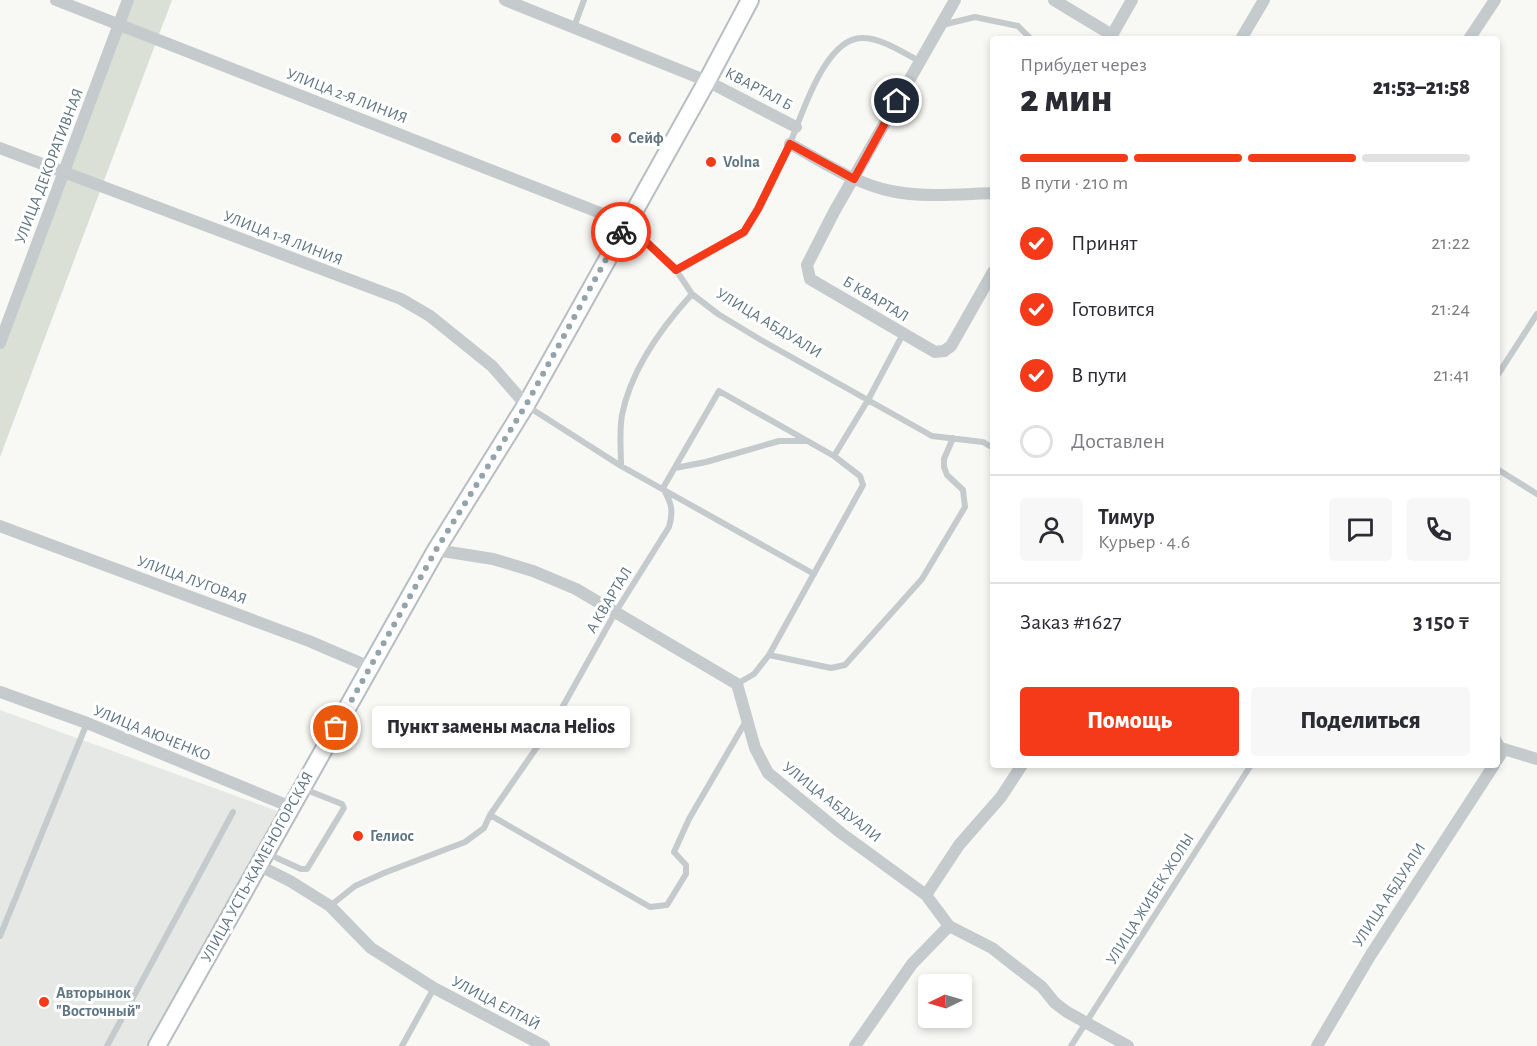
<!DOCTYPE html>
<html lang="ru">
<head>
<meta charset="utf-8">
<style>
	:root { --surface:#fff; --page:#f7f7f7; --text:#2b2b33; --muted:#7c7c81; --line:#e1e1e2; --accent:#f43a19 }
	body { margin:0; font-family:"Alegreya Sans",sans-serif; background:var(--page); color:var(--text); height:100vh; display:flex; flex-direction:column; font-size:22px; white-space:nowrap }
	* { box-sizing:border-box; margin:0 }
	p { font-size:20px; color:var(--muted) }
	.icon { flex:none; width:33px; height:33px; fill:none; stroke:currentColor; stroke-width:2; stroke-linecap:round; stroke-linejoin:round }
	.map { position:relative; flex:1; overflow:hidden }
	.drawer { position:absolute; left:990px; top:36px; width:510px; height:732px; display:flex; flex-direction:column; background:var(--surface); border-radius:6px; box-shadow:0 3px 9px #0003 }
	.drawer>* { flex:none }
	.needle { width:39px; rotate:265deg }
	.tools { position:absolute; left:918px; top:974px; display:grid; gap:12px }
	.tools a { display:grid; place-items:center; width:54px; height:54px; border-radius:6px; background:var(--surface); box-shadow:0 3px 9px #0003; font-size:30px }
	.pin { position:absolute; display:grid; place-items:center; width:51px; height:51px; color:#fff; margin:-26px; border:3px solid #fff; border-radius:50%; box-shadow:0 2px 6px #0007 }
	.courier { position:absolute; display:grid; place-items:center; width:60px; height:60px; margin:-30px; border:4px solid #f43a19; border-radius:50%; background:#fff; color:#222; box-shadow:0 2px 8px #0007 }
	.bubble { position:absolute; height:42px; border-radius:6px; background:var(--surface); box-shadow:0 3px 9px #0003; font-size:20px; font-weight:800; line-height:42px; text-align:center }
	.headline em { font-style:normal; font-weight:800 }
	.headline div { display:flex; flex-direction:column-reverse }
	.headline { display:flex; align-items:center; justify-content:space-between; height:102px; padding:0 30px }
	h1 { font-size:39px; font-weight:800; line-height:45px }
	.bar { display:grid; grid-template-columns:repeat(4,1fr); gap:9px 6px; align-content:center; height:72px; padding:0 30px }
	.bar i { height:8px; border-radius:4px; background:var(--line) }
	.bar .on { background:var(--accent) }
	.bar p { grid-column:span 4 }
	.line { display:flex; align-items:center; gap:15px; padding:0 30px; border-top:2px solid var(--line) }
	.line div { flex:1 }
	.round { display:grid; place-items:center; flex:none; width:63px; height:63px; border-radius:6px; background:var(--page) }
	ol { padding:0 30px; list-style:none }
	li { display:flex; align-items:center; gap:18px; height:66px }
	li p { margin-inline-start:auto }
	li .icon { padding:6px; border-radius:50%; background:var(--accent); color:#fff; stroke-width:4 }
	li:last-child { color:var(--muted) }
	li i { width:33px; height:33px; border:3px solid var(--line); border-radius:50% }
	.button { display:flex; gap:12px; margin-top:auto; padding:12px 30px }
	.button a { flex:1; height:69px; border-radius:6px; background:var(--accent); color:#fff; font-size:24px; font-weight:800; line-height:69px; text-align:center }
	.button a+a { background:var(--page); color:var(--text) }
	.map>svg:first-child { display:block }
	.built { fill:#e6e8e6 }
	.green { fill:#dae0d5 }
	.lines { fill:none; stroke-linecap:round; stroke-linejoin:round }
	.secondary-casing { stroke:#b7bec2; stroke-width:20 }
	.lane { stroke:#c5cacd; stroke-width:6 }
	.street { stroke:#c5cacd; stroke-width:12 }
	.secondary { stroke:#fff; stroke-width:16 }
	.done { stroke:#95a4ab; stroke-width:6; stroke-dasharray:0 10.8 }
	.route { stroke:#f43a19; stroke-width:8 }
	.poi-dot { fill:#f43a19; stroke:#fff; stroke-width:2 }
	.labels { text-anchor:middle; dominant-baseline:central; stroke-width:6; stroke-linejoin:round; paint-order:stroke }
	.street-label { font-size:16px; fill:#607683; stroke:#fff }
	.poi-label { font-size:16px; font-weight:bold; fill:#607683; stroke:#fff; text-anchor:start }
</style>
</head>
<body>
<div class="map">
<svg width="1537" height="1046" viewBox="0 0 1537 1046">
	<rect width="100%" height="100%" fill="#f8f8f5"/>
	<path class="built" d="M0 710 280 812 148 1046H0Z"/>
	<path class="green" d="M131 0H172L0 457V347Z"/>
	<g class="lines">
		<g class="secondary-casing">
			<path id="secondary" d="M157 1046 436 550 526 405 707 81 750 0"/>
		</g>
		<path class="lane" d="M942 25 975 17 1018 26 1031 39
			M574 27 584 0
			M628 224 676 270 692 294 718 314 761 340 932 436 983 442 993 448
			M676 270C692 261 708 252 725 243 731 240 740 236 744 232 757 219 781 164 789 146 801 118 825 35 864 38 883 39 902 52 919 61
			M1497 376 1537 314
			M527 406 621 466 814 574
			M834 456 868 400 903 334
			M621 466C621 449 619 432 622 415 631 369 661 328 692 294
			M675 468 706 462 779 441H806
			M1497 469 1537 494
			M769 655 831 668 845 665 922 579 965 507 963 490 947 475 944 467V459L953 438
			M1497 737 1504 749
			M490 815 650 907 667 905 686 874V865L674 852 689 819 746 721
			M266 853 301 869H307L344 808 342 804 304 789
			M330 906 355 886 384 873 465 842 484 828 490 815 553 724 615 613 669 527C674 511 671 502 663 488L719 391 834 456 860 476 863 485 769 655 754 674 737 684
			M0 936 87 723
			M107 1046 233 812
			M402 1046 434 988
			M1071 1046 1251 765"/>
		<path class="street" d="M56 0 626 223
			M505 0 707 81 796 127
			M955 0 834 212 807 265 810 279 935 352 944 351 951 346 993 272
			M1054 0 1112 35
			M1112 39V35L1132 0
			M1241 39 1264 0
			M1469 39 1495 0
			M790 144C822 161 855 184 891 191 924 198 960 194 993 193
			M0 148 401 299 430 316 492 366 526 405
			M0 343 128 0
			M0 526 309 641 372 668
			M436 550 493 559 533 571 576 589 737 684 755 748 768 773 841 833 926 895 949 926 992 948 1042 987 1055 1003 1067 1012 1128 1046
			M0 692 87 723 291 807
			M1497 760 1504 749 1537 759
			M258 865 290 881 330 906 371 948 434 988 544 1046
			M926 895 959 845 1001 797 1022 765
			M855 1046 912 964 949 926
			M1317 1046 1370 956 1494 765"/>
		<use href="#secondary" class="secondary"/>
	</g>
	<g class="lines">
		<path class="done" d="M336 728 436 550 526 405 621 232"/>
		<path class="route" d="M621 232 626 223 676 270 744 232 758 209 790 144 854 179 897 101"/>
	</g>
	<g class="poi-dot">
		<circle cx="616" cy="138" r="6"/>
		<circle cx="711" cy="162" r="6"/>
		<circle cx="358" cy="836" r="6"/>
		<circle cx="44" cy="1002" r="6"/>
	</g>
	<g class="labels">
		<g class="street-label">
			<text transform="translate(759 89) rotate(28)">КВАРТАЛ Б</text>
			<text transform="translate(347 96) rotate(21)">УЛИЦА 2-Я ЛИНИЯ</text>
			<text transform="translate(49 166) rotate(-69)">УЛИЦА ДЕКОРАТИВНАЯ</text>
			<text transform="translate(283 238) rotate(21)">УЛИЦА 1-Я ЛИНИЯ</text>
			<text transform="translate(876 299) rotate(31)">Б КВАРТАЛ</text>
			<text transform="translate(769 323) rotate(31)">УЛИЦА АБДУАЛИ</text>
			<text transform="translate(192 580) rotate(20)">УЛИЦА ЛУГОВАЯ</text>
			<text transform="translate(609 600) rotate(-59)">А КВАРТАЛ</text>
			<text transform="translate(152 733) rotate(22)">УЛИЦА АЮЧЕНКО</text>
			<text transform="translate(832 802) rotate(38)">УЛИЦА АБДУАЛИ</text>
			<text transform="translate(257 867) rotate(-61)">УЛИЦА УСТЬ-КАМЕНОГОРСКАЯ</text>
			<text transform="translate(1389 895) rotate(-57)">УЛИЦА АБДУАЛИ</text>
			<text transform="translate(1150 899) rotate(-58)">УЛИЦА ЖИБЕК ЖОЛЫ</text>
			<text transform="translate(496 1003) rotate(28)">УЛИЦА ЕЛТАЙ</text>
		</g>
		<g class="poi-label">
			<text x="628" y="138">Сейф</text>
			<text x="723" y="162">Volna</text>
			<text x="370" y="836">Гелиос</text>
			<text x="56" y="993">Авторынок<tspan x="56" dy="18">"Восточный"</tspan></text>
		</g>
	</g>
</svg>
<div class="tools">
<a><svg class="needle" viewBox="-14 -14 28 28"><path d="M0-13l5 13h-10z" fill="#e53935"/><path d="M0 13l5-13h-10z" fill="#7c7c81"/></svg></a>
</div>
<div class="pin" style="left:336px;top:728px;background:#ea580c"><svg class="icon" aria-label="bag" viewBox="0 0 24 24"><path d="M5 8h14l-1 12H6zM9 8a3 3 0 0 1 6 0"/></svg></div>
<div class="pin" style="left:897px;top:101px;background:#1f2937"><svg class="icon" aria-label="home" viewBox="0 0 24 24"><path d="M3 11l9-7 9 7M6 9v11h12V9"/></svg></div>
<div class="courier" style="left:621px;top:232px"><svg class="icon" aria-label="bike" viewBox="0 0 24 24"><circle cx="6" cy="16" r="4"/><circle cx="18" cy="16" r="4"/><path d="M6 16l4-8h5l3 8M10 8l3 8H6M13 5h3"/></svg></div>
<div class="bubble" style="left:372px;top:706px;width:258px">Пункт замены масла Helios</div>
<section class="drawer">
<div class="headline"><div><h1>2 мин</h1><p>Прибудет через</p></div><em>21:53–21:58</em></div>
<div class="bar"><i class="on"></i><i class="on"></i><i class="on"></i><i></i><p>В пути · 210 m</p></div>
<ol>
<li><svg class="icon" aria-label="check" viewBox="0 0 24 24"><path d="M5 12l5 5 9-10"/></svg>Принят<p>21:22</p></li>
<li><svg class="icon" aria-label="check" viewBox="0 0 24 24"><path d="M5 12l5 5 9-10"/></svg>Готовится<p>21:24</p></li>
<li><svg class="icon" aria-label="check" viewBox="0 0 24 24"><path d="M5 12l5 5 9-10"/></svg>В пути<p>21:41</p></li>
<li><i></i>Доставлен</li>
</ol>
<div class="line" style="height:108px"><a class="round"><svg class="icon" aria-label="person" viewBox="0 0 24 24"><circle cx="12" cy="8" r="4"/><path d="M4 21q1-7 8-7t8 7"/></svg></a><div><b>Тимур</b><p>Курьер · 4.6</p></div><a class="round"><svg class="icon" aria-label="chat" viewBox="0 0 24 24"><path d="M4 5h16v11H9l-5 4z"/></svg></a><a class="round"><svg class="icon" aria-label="phone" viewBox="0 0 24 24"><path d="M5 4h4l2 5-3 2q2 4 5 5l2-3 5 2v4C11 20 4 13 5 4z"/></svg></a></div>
<div class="line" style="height:78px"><div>Заказ #1627</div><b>3 150 ₸</b></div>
<div class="button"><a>Помощь</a><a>Поделиться</a></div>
</section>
</div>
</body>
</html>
